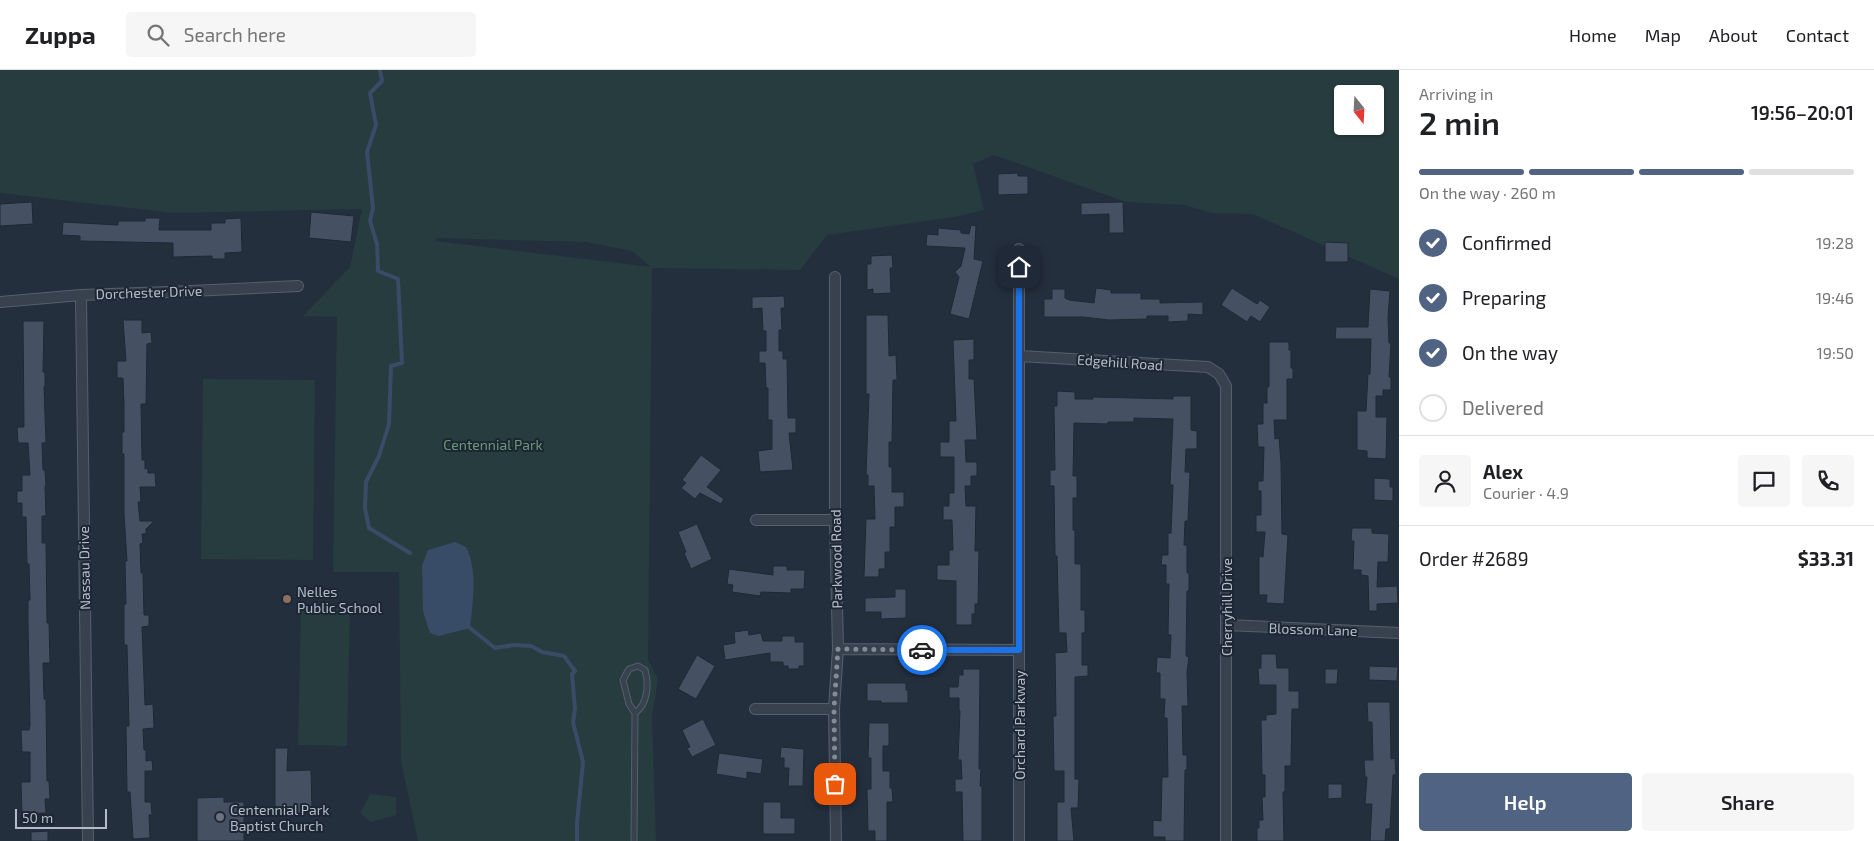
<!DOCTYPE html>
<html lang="en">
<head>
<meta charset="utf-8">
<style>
	:root { --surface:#fff; --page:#f6f6f6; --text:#202124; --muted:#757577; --line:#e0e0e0; --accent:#506383 }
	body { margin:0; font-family:"Exo 2",sans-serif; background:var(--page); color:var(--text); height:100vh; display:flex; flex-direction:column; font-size:19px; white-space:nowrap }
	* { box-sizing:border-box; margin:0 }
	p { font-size:16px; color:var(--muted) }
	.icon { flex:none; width:28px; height:28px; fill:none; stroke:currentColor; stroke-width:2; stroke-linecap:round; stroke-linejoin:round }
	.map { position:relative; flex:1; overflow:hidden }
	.panel { display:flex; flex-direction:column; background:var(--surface); width:475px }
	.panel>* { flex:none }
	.needle { width:32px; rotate:162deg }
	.tools { position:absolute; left:1334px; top:15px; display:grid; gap:10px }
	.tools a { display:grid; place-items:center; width:50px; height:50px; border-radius:5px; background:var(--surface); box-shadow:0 1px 4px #0004; font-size:25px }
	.scale { position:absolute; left:15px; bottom:12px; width:92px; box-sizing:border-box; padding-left:5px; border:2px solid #b4bcc9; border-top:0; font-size:14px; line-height:18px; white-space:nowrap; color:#b4bcc9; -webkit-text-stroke:4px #1d2633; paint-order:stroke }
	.pin { position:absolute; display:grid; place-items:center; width:42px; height:42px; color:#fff; margin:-21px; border-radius:10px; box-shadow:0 2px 8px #0006 }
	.courier { position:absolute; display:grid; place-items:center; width:50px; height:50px; margin:-25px; border:4px solid #1a73e8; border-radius:50%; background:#fff; color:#222; box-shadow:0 1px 6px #0007 }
	.head em { font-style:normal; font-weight:600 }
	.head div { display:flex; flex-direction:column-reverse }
	.head { display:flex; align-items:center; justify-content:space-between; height:85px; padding:0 20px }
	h1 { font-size:32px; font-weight:600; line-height:38px }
	.bar { display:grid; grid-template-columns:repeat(4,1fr); gap:8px 5px; align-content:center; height:60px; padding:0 20px }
	.bar i { height:6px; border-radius:4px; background:var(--line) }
	.bar .on { background:var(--accent) }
	.bar p { grid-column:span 4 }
	.line { display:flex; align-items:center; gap:12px; padding:0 20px; border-top:1px solid var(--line) }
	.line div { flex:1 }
	.round { display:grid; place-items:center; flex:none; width:52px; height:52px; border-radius:5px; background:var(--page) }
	ol { padding:0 20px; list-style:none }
	li { display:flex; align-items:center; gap:15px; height:55px }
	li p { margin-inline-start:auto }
	li .icon { padding:5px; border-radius:50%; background:var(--accent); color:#fff; stroke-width:4 }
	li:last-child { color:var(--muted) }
	li i { width:28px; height:28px; border:2px solid var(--line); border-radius:50% }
	.cta { display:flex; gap:10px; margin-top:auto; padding:10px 20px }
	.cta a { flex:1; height:58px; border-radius:5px; background:var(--accent); color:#fff; font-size:20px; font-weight:600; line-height:58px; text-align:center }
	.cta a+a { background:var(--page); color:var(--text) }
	header { display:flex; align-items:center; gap:30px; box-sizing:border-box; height:70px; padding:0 25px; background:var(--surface); border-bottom:1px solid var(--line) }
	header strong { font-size:24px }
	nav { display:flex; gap:28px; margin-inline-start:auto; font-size:18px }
	.search { width:350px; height:45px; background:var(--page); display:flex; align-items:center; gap:12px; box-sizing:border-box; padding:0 18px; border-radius:5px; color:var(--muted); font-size:19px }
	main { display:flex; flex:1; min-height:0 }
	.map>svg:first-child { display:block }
	.green { fill:#263c3f; fill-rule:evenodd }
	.water { fill:#394c67 }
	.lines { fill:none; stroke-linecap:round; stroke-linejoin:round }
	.stream { stroke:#394c67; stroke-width:4 }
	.building { fill:#455162; stroke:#1f2835 }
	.lane-casing { stroke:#565f6c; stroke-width:7 }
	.street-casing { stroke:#565f6c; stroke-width:12 }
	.lane { stroke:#38414e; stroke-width:5 }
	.street { stroke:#38414e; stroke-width:10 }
	.done { stroke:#828b98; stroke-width:5; stroke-dasharray:0 9 }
	.route { stroke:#1a73e8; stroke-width:6 }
	.education-dot { fill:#8d6e63; stroke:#1d2633; stroke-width:2 }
	.worship-dot { fill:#6b7280; stroke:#1d2633; stroke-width:2 }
	.labels { text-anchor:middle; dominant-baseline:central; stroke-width:4; stroke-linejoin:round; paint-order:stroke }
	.street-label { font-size:14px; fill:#b4bcc9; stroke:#1d2633 }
	.park-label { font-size:14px; fill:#6b9a76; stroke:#1d2633 }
	.poi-label { font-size:14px; fill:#b4bcc9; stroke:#1d2633; text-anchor:start }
</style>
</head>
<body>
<header>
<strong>Zuppa</strong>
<div class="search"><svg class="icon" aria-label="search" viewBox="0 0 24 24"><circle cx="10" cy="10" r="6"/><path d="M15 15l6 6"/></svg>Search here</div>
<nav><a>Home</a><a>Map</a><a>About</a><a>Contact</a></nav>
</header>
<main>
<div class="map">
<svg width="1399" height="771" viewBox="0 0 1399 771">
	<rect width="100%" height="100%" fill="#242f3e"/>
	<path class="green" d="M0 0H1399V209L1253 144 1212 143 1184 135 1126 132 994 85 973 94 984 140 954 147 827 165 800 200 652 198 648 590 658 609 652 647 656 771H418L401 691 399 502H333L337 247 303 246 350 197 362 139 174 143 0 123ZM1342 24H1375V56H1342ZM437 168 587 172 632 181 651 197 436 171Z
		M203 309 315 310 313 490 201 489Z
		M301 537 350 538 347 676 298 675Z
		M370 724 396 727V745L371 752 360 743Z"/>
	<path class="water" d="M455 472 466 477C478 501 473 532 470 558L439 566 430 563 423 541 422 496 428 480Z"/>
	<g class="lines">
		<path class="stream" d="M380 0 382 11 370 23 376 55 367 82 373 138 370 151 377 174 378 201 398 209 402 293 391 296 389 354 379 386 366 412 365 438 369 458 410 483
			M470 558 495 578 514 575 531 576 542 582 564 586 575 601 572 604 575 639 573 652 583 692 577 753V771"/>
	</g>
	<path class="building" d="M1018 103V106H1028V124L998 125V104Z
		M32 132 33 154 0 156V134Z
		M1123 132 1124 163H1109V144L1081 145V133Z
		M311 142 354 146 351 172 309 168Z
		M145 148H160L159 160H211V153H225V149L241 148 242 182 225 183V189H212V186L173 187V173L80 171V166L62 165 63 152 118 155V151H145Z
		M971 155 976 156 974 189 983 191 969 249 950 244 959 207 955 202 961 196 965 178 926 176 927 164 938 165V158L961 160V163L969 164Z
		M1325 172 1348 173V192H1325Z
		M892 185 893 198H890L891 223 873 224V219L867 220V194H871V186Z
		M1096 218 1111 220V223H1141V229H1160V233L1203 232V245L1188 244V251L1168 252V246H1147V249L1109 250 1083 247H1044V229H1052V219H1065V228L1069 230 1094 233Z
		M1232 218 1257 234 1260 230 1270 237 1260 252 1251 246 1247 252 1221 235Z
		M1370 219 1390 221 1388 248 1389 273H1391L1389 307H1391V320H1383V326H1376V347H1387L1386 389 1367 388V381L1357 380V341H1366L1368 304H1370L1371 269H1335L1336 257H1368Z
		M784 226 785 238H781L782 260H779V281H783V289H787L788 348H796V363H789L793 400 760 402 758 381 772 379V350H768V318H766L765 293H759V281H766V261H763L762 238 752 239V227Z
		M866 245H888L889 286 896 285 897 310H893L892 372H889V397H892V422H904V437H895V457H890V482H885V499H879V507H864L866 449H875L874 416H868V405H866L869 324H866Z
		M123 250H142V263L151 262 152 273 147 274 146 334H141L142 390H145V399L148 398V403H155L156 417H140L141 432H138L140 451H154L146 459V464H142L143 473 140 474 141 503H143L144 545H149V556L142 557 145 635 153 634 154 658 143 659 144 680H146V691L152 690 153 701H145V732H151L152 745H149L150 768 133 769 130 722H127L126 656H129L127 575H124V534H126L125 491H127L124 444V384H122V362H124V334L123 308H117V291H126Z
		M23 251H44L43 302H45V317H44L46 373H42L43 400H45L46 416H45L46 446H42V473H46L47 553H49L50 593H43L44 629H46L47 711H49L50 729H45L46 743 22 744 21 712H30V682H22L21 660H29L30 655 28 553V530H30L29 494H27L26 447H22V433H17V421H22V405H30L28 373H18L17 357H24Z
		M974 269V290H969V309H974L977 370H965L966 392H977V406H971V416H965L966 436H976L975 481H979L978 534H975V544H972V555H956V511L937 510V495H949V480H953L952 450H943V436H949V423H954V387H940V372H949V351H956L953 270Z
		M1269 272H1289V280H1291V298H1293V309H1287V350H1274L1275 369 1279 368 1281 392 1282 464 1288 465 1284 534 1266 533 1267 525H1259V486L1263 487 1265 462H1256V445H1261V421H1258V411H1263L1264 377H1258L1257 354H1263V333H1267V317H1269Z
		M1057 321 1075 322V329H1093V327L1173 329V326H1191V360L1197 361V379H1186L1185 402H1190L1188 451H1185L1184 475H1187V503H1189V521H1187L1186 586 1189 587 1187 602 1188 636H1182L1183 685H1187V700H1185L1184 771H1165V767H1153V750L1161 751 1162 707H1168L1167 648H1164L1165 629H1160V603H1156L1157 587 1170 588 1171 565H1168L1169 514H1166V495H1161L1162 485H1168V463H1171L1173 415H1170L1173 349 1134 348V352H1108V354L1074 353 1073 406H1077V428H1073V460H1075V494H1081V540H1085V563H1082V595H1088V606L1075 607V709H1079L1078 738H1071L1074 771H1057V732H1064V701H1054L1053 646H1056L1055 583 1067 582 1066 563H1059L1057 486H1055L1054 416H1050V400H1055L1054 336H1057Z
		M701 385 721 400 707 417 724 429 721 434 700 423 695 429 681 418 686 413 682 410Z
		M1374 408 1390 409V417H1393V431L1374 430Z
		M697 454 712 489 691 499 684 483 686 482 678 462Z
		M1352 458H1372V463L1389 464 1388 492H1378L1377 517 1397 516 1398 533 1377 534V541H1369L1368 506 1361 505V500H1353L1354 471H1351Z
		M773 496H787V500H805L804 519H791V523L761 522 760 526 732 522 733 515 727 514 729 499 773 505Z
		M895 519H906V548L881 549V542H865V528L895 527Z
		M748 560 749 565 761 563 763 571H782V566H795V572H804V596H799V599H788V596H783V592H770V583L725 590 723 575 735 573 734 562Z
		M1261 584H1276L1277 598H1289V621H1299V639H1292L1291 696H1285V722H1283L1284 771H1257V758H1259V750H1263L1262 727H1265V705H1262L1261 650H1266V645L1276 644V615H1259L1258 598H1261Z
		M697 585 715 596 696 629 678 619Z
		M1369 596 1398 597 1397 611 1369 610Z
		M963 599H980L979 699H981L980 716H982V771H963L962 722H955V709H962L961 690H958L960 641H959V628H949V617H958L959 605H963Z
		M1325 599H1338L1337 614H1325Z
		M867 613H906V620H908V633H881V631H867Z
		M1367 632H1390L1391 689 1395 688 1396 705H1393L1390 759H1386L1385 771H1370L1372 734H1365L1367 707H1365L1364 690H1373L1372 652H1368Z
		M703 649 716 675 692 687 687 678 690 677 682 660Z
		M869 653H889V676H883V701H890V718H892L893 732H887V771H875V761H868L867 719H871V688H868Z
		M781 677 804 679 803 716H788L789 698H784V688H780Z
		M275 678H288L287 701 311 700 312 743 275 744Z
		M719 683 763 689 761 704 747 702V709L716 704Z
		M1328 714H1342V728L1328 729Z
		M224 727V732H244V771H197V728Z
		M763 732H781V748H795V764H763Z
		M48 761V771H31V762Z"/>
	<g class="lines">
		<g class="lane-casing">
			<path id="lane" d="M634 771 635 643 629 634 623 610 629 599 638 596 645 600C649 614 648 634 635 643"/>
		</g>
		<g class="street-casing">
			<path id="street" d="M1019 179V771
				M835 207V450L838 579 834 639 836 771
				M81 225 88 771
				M0 232 81 225 169 222 298 216
				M1020 286 1208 297 1219 304 1226 316V771
				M756 450H835
				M1227 555 1399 563
				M838 579 1019 580
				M755 639H834"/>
		</g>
		<use href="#lane" class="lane"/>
		<use href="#street" class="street"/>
	</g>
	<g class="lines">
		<path class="done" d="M835 714 834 639 838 579 922 580"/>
		<path class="route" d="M922 580H1019V197"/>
	</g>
	<circle class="education-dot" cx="287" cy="529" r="5"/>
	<circle class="worship-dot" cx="220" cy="747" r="5"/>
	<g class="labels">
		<g class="street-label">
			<text transform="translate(149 222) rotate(-2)">Dorchester Drive</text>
			<text transform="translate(1120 292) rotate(4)">Edgehill Road</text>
			<text transform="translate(836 489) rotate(-91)">Parkwood Road</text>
			<text transform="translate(84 498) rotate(-91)">Nassau Drive</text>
			<text transform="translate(1226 537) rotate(-90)">Cherryhill Drive</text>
			<text transform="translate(1313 559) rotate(2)">Blossom Lane</text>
			<text transform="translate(1019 655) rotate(-90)">Orchard Parkway</text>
		</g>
		<g class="park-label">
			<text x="493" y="374">Centennial Park</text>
		</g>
		<g class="poi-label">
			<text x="297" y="521">Nelles<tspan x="297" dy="16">Public School</tspan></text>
			<text x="230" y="739">Centennial Park<tspan x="230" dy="16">Baptist Church</tspan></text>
		</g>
	</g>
</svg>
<div class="tools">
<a><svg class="needle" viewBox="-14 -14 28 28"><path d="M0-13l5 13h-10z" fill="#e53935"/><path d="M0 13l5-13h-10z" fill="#757577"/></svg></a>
</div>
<div class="scale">50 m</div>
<div class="pin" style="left:835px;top:714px;background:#ea580c"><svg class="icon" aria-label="bag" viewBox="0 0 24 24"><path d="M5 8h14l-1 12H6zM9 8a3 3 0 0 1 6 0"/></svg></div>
<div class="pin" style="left:1019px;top:197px;background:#1f2937"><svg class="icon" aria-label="home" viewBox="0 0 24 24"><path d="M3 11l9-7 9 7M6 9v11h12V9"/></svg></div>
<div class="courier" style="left:922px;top:580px"><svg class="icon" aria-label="car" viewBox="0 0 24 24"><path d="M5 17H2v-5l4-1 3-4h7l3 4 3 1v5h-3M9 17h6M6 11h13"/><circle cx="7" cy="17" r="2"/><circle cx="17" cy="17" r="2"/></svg></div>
</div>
<section class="panel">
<div class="head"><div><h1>2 min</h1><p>Arriving in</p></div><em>19:56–20:01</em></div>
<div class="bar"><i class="on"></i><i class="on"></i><i class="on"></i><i></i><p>On the way · 260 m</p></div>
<ol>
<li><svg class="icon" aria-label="check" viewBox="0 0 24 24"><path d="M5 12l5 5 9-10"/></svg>Confirmed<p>19:28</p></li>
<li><svg class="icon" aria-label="check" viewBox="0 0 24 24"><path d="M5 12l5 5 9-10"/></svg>Preparing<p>19:46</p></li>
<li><svg class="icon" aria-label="check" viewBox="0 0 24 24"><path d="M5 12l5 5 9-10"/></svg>On the way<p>19:50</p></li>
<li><i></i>Delivered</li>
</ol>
<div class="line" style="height:90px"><a class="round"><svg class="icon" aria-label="person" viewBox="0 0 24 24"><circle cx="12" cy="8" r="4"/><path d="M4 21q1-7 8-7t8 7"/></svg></a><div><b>Alex</b><p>Courier · 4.9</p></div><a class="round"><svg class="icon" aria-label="chat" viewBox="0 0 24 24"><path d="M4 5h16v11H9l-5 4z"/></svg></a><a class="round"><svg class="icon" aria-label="phone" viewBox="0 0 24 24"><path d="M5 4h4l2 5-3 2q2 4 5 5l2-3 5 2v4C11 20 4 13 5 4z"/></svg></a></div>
<div class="line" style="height:65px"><div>Order #2689</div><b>$33.31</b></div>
<div class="cta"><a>Help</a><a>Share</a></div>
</section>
</main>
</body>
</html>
